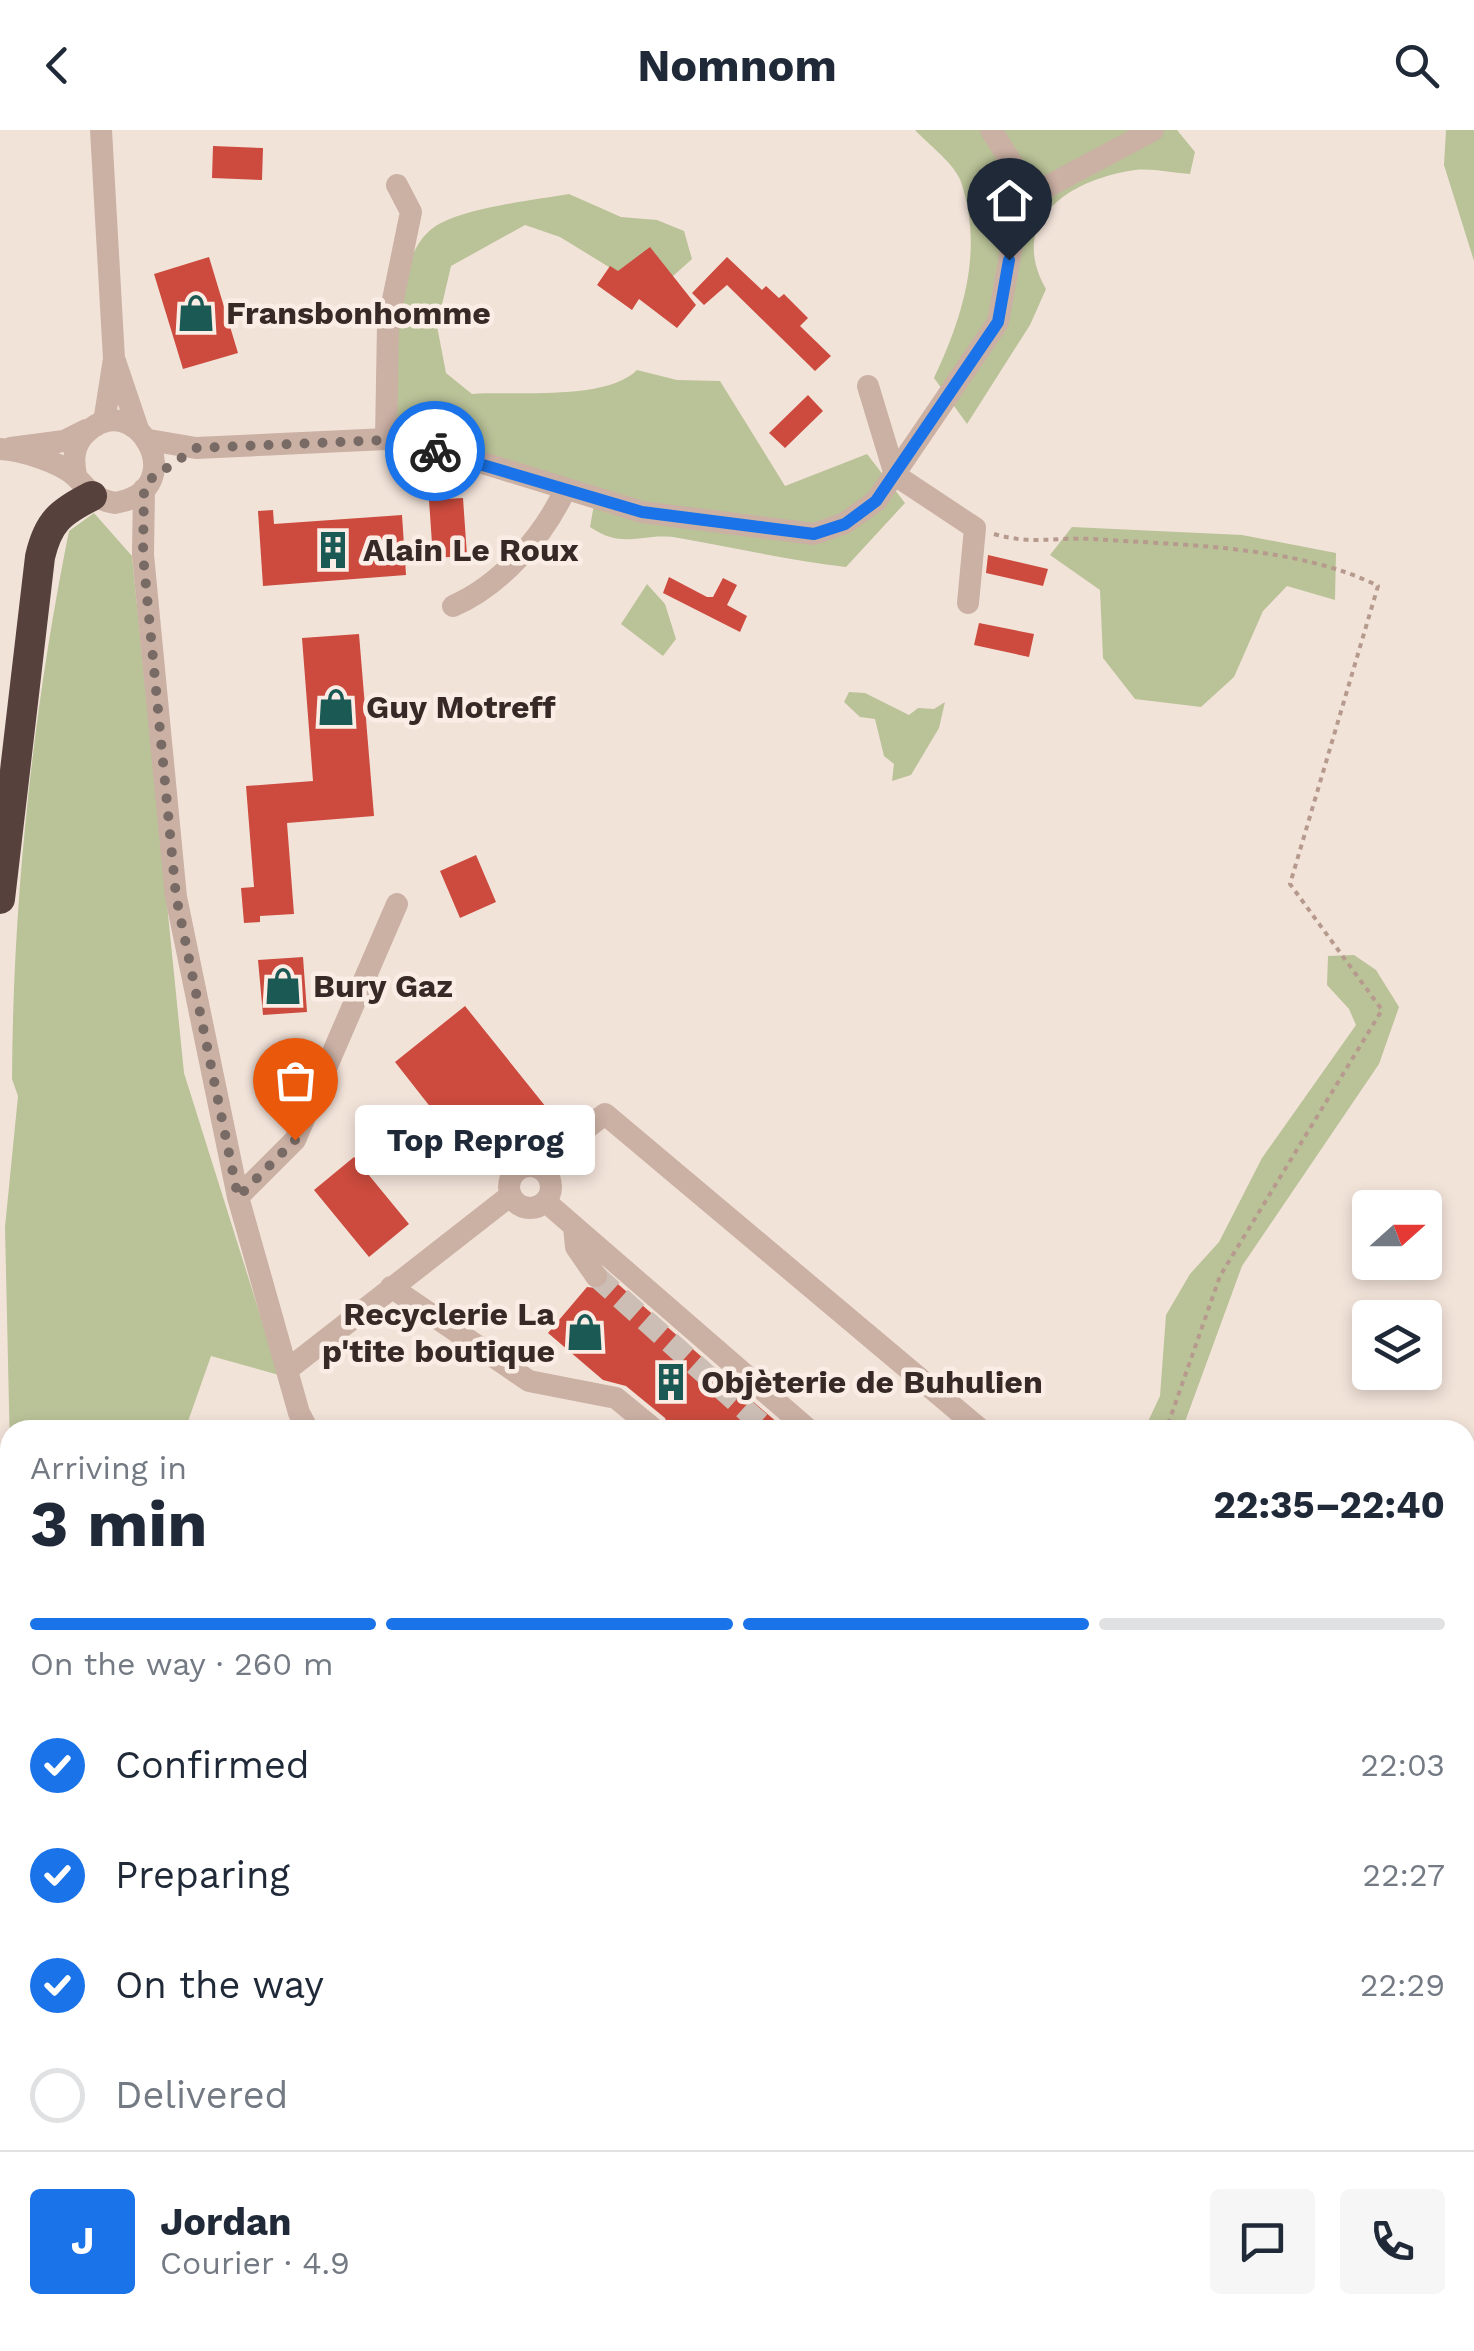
<!DOCTYPE html>
<html lang="en">
<head>
<meta charset="utf-8">
<style>
	:root { --surface:#fff; --page:#f6f6f7; --text:#1f2937; --muted:#747a83; --line:#e0e1e3; --accent:#1a73e8 }
	body { margin:0; font-family:"Work Sans",sans-serif; background:var(--page); color:var(--text); height:100vh; display:flex; flex-direction:column; font-size:38px; white-space:nowrap }
	* { box-sizing:border-box; margin:0 }
	p { font-size:32px; color:var(--muted) }
	.icon { flex:none; width:55px; height:55px; fill:none; stroke:currentColor; stroke-width:2; stroke-linecap:round; stroke-linejoin:round }
	.map { position:relative; flex:1; overflow:hidden }
	.sheet { position:absolute; left:0px; top:1290px; width:1475px; height:932px; display:flex; flex-direction:column; background:var(--surface); border-radius:30px 30px 0 0; box-shadow:0 5px 15px #0003 }
	.sheet>* { flex:none }
	.needle { width:65px; rotate:69deg }
	.buttons { position:absolute; left:1352px; top:1060px; display:grid; gap:20px }
	.buttons a { display:grid; place-items:center; width:90px; height:90px; border-radius:10px; background:var(--surface); box-shadow:0 5px 15px #0003; font-size:50px }
	.pin { position:absolute; display:grid; place-items:center; width:85px; height:85px; color:#fff; margin:-102px -42px; border-radius:50% 50% 50% 0; rotate:-45deg; box-shadow:0 0 10px #0007 }
	.pin .icon { rotate:45deg }
	.courier { position:absolute; display:grid; place-items:center; width:100px; height:100px; margin:-50px; border:8px solid #1a73e8; border-radius:50%; background:#fff; color:#222; box-shadow:0 2px 12px #0007 }
	.bubble { position:absolute; height:70px; border-radius:10px; background:var(--surface); box-shadow:0 5px 15px #0003; font-size:32px; font-weight:700; line-height:70px; text-align:center }
	.head em { font-style:normal; font-weight:700 }
	.head div { display:flex; flex-direction:column-reverse }
	.head { display:flex; align-items:center; justify-content:space-between; height:170px; padding:0 30px }
	h1 { font-size:65px; font-weight:700; line-height:75px }
	.bar { display:grid; grid-template-columns:repeat(4,1fr); gap:15px 10px; align-content:center; height:120px; padding:0 30px }
	.bar i { height:12px; border-radius:8px; background:var(--line) }
	.bar .active { background:var(--accent) }
	.bar p { grid-column:span 4 }
	.line { display:flex; align-items:center; gap:25px; padding:0 30px; border-top:2px solid var(--line) }
	.line div { flex:1 }
	.round { display:grid; place-items:center; flex:none; width:105px; height:105px; border-radius:10px; background:var(--page) }
	ol { padding:0 30px; list-style:none }
	li { display:flex; align-items:center; gap:30px; height:110px }
	li p { margin-inline-start:auto }
	li .icon { padding:10px; border-radius:50%; background:var(--accent); color:#fff; stroke-width:4 }
	li:last-child { color:var(--muted) }
	li i { width:55px; height:55px; border:5px solid var(--line); border-radius:50% }
	header { display:flex; justify-content:space-between; align-items:center; height:130px; padding:0 30px; background:var(--surface); font-size:45px; font-weight:700 }
	.map>svg:first-child { display:block }
	.green { fill:#bac298 }
	.building { fill:#cc4b3e }
	.lines { fill:none; stroke-linecap:round; stroke-linejoin:round }
	.minor-tunnel { stroke:#ccbeb5; stroke-width:22; stroke-dasharray:22 11; stroke-linecap:butt }
	.path { stroke:#b79a8e; stroke-width:4; stroke-dasharray:5 5; stroke-linecap:butt }
	.minor { stroke:#cbb0a4; stroke-width:22 }
	.highway { stroke:#57413d; stroke-width:30 }
	.done { stroke:#786a65; stroke-width:10; stroke-dasharray:0 18 }
	.route { stroke:#1a73e8; stroke-width:12 }
	.labels { text-anchor:middle; dominant-baseline:central; stroke-width:9; stroke-linejoin:round; paint-order:stroke }
	.poi-label { font-size:32px; font-weight:bold; fill:#362926; stroke:#faede5; text-anchor:start }
</style>
</head>
<body>
<header><svg class="icon" aria-label="back" viewBox="0 0 24 24"><path d="M15 5l-7 7 7 7"/></svg>Nomnom<svg class="icon" aria-label="search" viewBox="0 0 24 24"><circle cx="10" cy="10" r="6"/><path d="M15 15l6 6"/></svg></header>
<div class="map">
<svg width="1474" height="2221" viewBox="0 0 1474 2221">
	<rect width="100%" height="100%" fill="#f2e3d9"/>
	<path class="green" d="M915 0H1177L1195 22 1190 44C1173 43 1152 38 1135 40 1072 49 1006 89 1046 159L1030 195 967 294 934 248C963 187 984 120 961 52 955 34 928 14 915 0Z
		M1446 0H1474V131L1444 35Z
		M569 64 621 87 657 90 684 101 692 129 653 164 560 107 525 95 451 136 437 196 446 243 472 264C516 261 606 271 637 240L677 250 720 251 785 356 867 324 905 373 846 437C787 430 736 418 679 408 643 401 625 421 590 397L597 358 454 316 394 293C396 243 389 130 433 98 460 78 535 70 569 64Z
		M94 383 132 426 184 943 279 1245 211 1226 185 1300H10V1322L5 1097 18 966 12 949C13 766 33 580 69 401Z
		M1072 397 1242 405 1336 423 1335 470 1287 456 1263 481 1234 547 1201 577 1135 569 1103 528 1100 460 1050 425Z
		M647 454 665 474 676 509 663 526 621 494Z
		M849 562 865 563 909 585 918 578 934 579 945 572 939 598 911 645 892 651 894 634 884 626 875 589 860 587 844 572Z
		M1354 825 1376 840 1399 877 1379 934 1242 1136 1182 1300H1144L1160 1266 1166 1185 1190 1144 1219 1112 1262 1028 1356 895 1349 879 1327 855 1328 826Z"/>
	<path class="building" d="M213 16 263 18 262 50 212 48Z
		M650 117 696 175 677 198 639 169 632 180 597 155 610 136 618 141Z
		M209 127 238 223 183 239 154 144Z
		M727 127 762 160 766 156 779 168 784 164 808 188 800 196 831 226 815 241 727 155 704 175 692 163Z
		M808 265 823 281 785 318 769 303Z
		M463 368 467 426 433 428 429 370Z
		M273 380 274 394 402 385 406 445 263 456 258 381Z
		M988 425 1048 439 1043 456 986 443Z
		M669 447 707 467H713L723 448 737 455 727 475 747 486 740 502 663 463Z
		M979 493 1034 504 1029 527 974 515Z
		M359 504 374 686 287 693 294 784 260 786V792L244 793 241 758 254 757 246 656 313 651 302 508Z
		M476 725 496 772 460 788 440 741Z
		M303 827 307 882 263 885 258 830Z
		M465 876 554 987 483 1044 395 932Z
		M354 1027 409 1094 369 1127 314 1060Z
		M611 1148 786 1300H670L665 1288 626 1256 603 1250 548 1203 587 1157 604 1159Z"/>
	<g class="lines">
		<path class="minor-tunnel" d="M596 1146 768 1300"/>
		<path class="path" d="M994 404C1032 415 1055 407 1092 409 1180 415 1300 416 1378 456L1290 754 1382 880 1220 1146 1166 1300
			M1465 1564 1474 1558
			M0 1913 10 1958
			M60 2212 61 2221"/>
		<path class="minor" d="M101 0 114 229 104 292
			M991 0 1035 70
			M115 231 138 299
			M868 256 895 345 975 398 968 473
			M386 309 388 194 411 82 397 55
			M149 310 196 318 386 309 460 326 642 382 814 404 845 393 876 371 998 192 1015 99 1043 59 1153 0
			M11 318 64 311 86 300
			M0 319C21 320 61 332 76 347 90 361 93 369 115 373 195 360 135 254 86 303 73 315 73 330 76 346
			M144 359 143 425 176 767 238 1067 299 1283 308 1300
			M453 476C501 455 543 407 565 360
			M509 1057a21 21 0 1 1 42 0a21 21 0 1 1-42 0Z
			M536 1037 605 984 981 1300
			M238 1067 295 1010 397 774
			M546 1072 809 1300
			M574 1097 576 1117 596 1146
			M391 1157 529 1251 616 1268 655 1300
			M287 1240 511 1065
			M305 2212 311 2216 325 2212
			M499 2212 507 2221
			M1090 2212 1100 2221"/>
		<path class="highway" d="M0 769 40 427C48 392 60 382 92 366
			M0 1523 10 1605
			M0 1711 10 1759
			M123 2212 125 2221
			M153 2212 155 2221"/>
	</g>
	<g class="lines">
		<path class="done" d="M295 1010 238 1067 176 766 143 425 144 359 152 348 196 318 386 310 435 321"/>
		<path class="route" d="M435 321 642 382 814 404 845 394 876 371 998 192 1009 130"/>
	</g>
	<defs>
		<g id="shop-bare" transform="scale(3)"><path d="M-5-2.5h2.3a2.7 3.5 0 0 1 5.4 0H5L5.5 6h-11ZM-1.5-2.5h3a1.5 2.3 0 0 0-3 0Z" fill="#1a5954" stroke="#faede5" stroke-width="2.5" paint-order="stroke"/></g>
		<g id="building-bare" transform="scale(3)"><path d="M-4-6H4V6H1V3H-1V6H-4ZM-2.5-4.3h1.7v1.8h-1.7ZM.8-4.3h1.7v1.8H.8ZM-2.5-1h1.7V.8h-1.7ZM.8-1h1.7V.8H.8Z" fill="#1a5954" stroke="#faede5" stroke-width="2.5" paint-order="stroke"/></g>
	</defs>
	<g fill-rule="evenodd">
		<use href="#shop-bare" x="196" y="183"/>
		<use href="#building-bare" x="333" y="420"/>
		<use href="#shop-bare" x="336" y="577"/>
		<use href="#shop-bare" x="283" y="856"/>
		<use href="#shop-bare" x="585" y="1202"/>
		<use href="#building-bare" x="671" y="1252"/>
	</g>
	<g class="labels">
		<g class="poi-label">
			<text x="226" y="183">Fransbonhomme</text>
			<text x="363" y="420">Alain Le Roux</text>
			<text x="366" y="577">Guy Motreff</text>
			<text x="313" y="856">Bury Gaz</text>
			<text x="555" y="1184" text-anchor="end">Recyclerie La<tspan x="555" dy="37">p'tite boutique</tspan></text>
			<text x="701" y="1252">Objèterie de Buhulien</text>
		</g>
	</g>
</svg>
<div class="buttons">
<a><svg class="needle" viewBox="-14 -14 28 28"><path d="M0-13l5 13h-10z" fill="#e53935"/><path d="M0 13l5-13h-10z" fill="#747a83"/></svg></a>
<a><svg class="icon" aria-label="layers" viewBox="0 0 24 24"><path d="M12 4l9 5-9 5-9-5zM3 14l9 5 9-5"/></svg></a>
</div>
<div class="pin" style="left:295px;top:1010px;background:#ea580c"><svg class="icon" aria-label="bag" viewBox="0 0 24 24"><path d="M5 8h14l-1 12H6zM9 8a3 3 0 0 1 6 0"/></svg></div>
<div class="pin" style="left:1009px;top:130px;background:#1f2937"><svg class="icon" aria-label="home" viewBox="0 0 24 24"><path d="M3 11l9-7 9 7M6 9v11h12V9"/></svg></div>
<div class="courier" style="left:435px;top:321px"><svg class="icon" aria-label="bike" viewBox="0 0 24 24"><circle cx="6" cy="16" r="4"/><circle cx="18" cy="16" r="4"/><path d="M6 16l4-8h5l3 8M10 8l3 8H6M13 5h3"/></svg></div>
<div class="bubble" style="left:355px;top:975px;width:240px">Top Reprog</div>
<section class="sheet">
<div class="head"><div><h1>3 min</h1><p>Arriving in</p></div><em>22:35–22:40</em></div>
<div class="bar"><i class="active"></i><i class="active"></i><i class="active"></i><i></i><p>On the way · 260 m</p></div>
<ol>
<li><svg class="icon" aria-label="check" viewBox="0 0 24 24"><path d="M5 12l5 5 9-10"/></svg>Confirmed<p>22:03</p></li>
<li><svg class="icon" aria-label="check" viewBox="0 0 24 24"><path d="M5 12l5 5 9-10"/></svg>Preparing<p>22:27</p></li>
<li><svg class="icon" aria-label="check" viewBox="0 0 24 24"><path d="M5 12l5 5 9-10"/></svg>On the way<p>22:29</p></li>
<li><i></i>Delivered</li>
</ol>
<div class="line" style="height:180px"><b class="round" style="background:var(--accent);color:#fff">J</b><div><b>Jordan</b><p>Courier · 4.9</p></div><a class="round"><svg class="icon" aria-label="chat" viewBox="0 0 24 24"><path d="M4 5h16v11H9l-5 4z"/></svg></a><a class="round"><svg class="icon" aria-label="phone" viewBox="0 0 24 24"><path d="M5 4h4l2 5-3 2q2 4 5 5l2-3 5 2v4C11 20 4 13 5 4z"/></svg></a></div>
</section>
</div>
</body>
</html>
